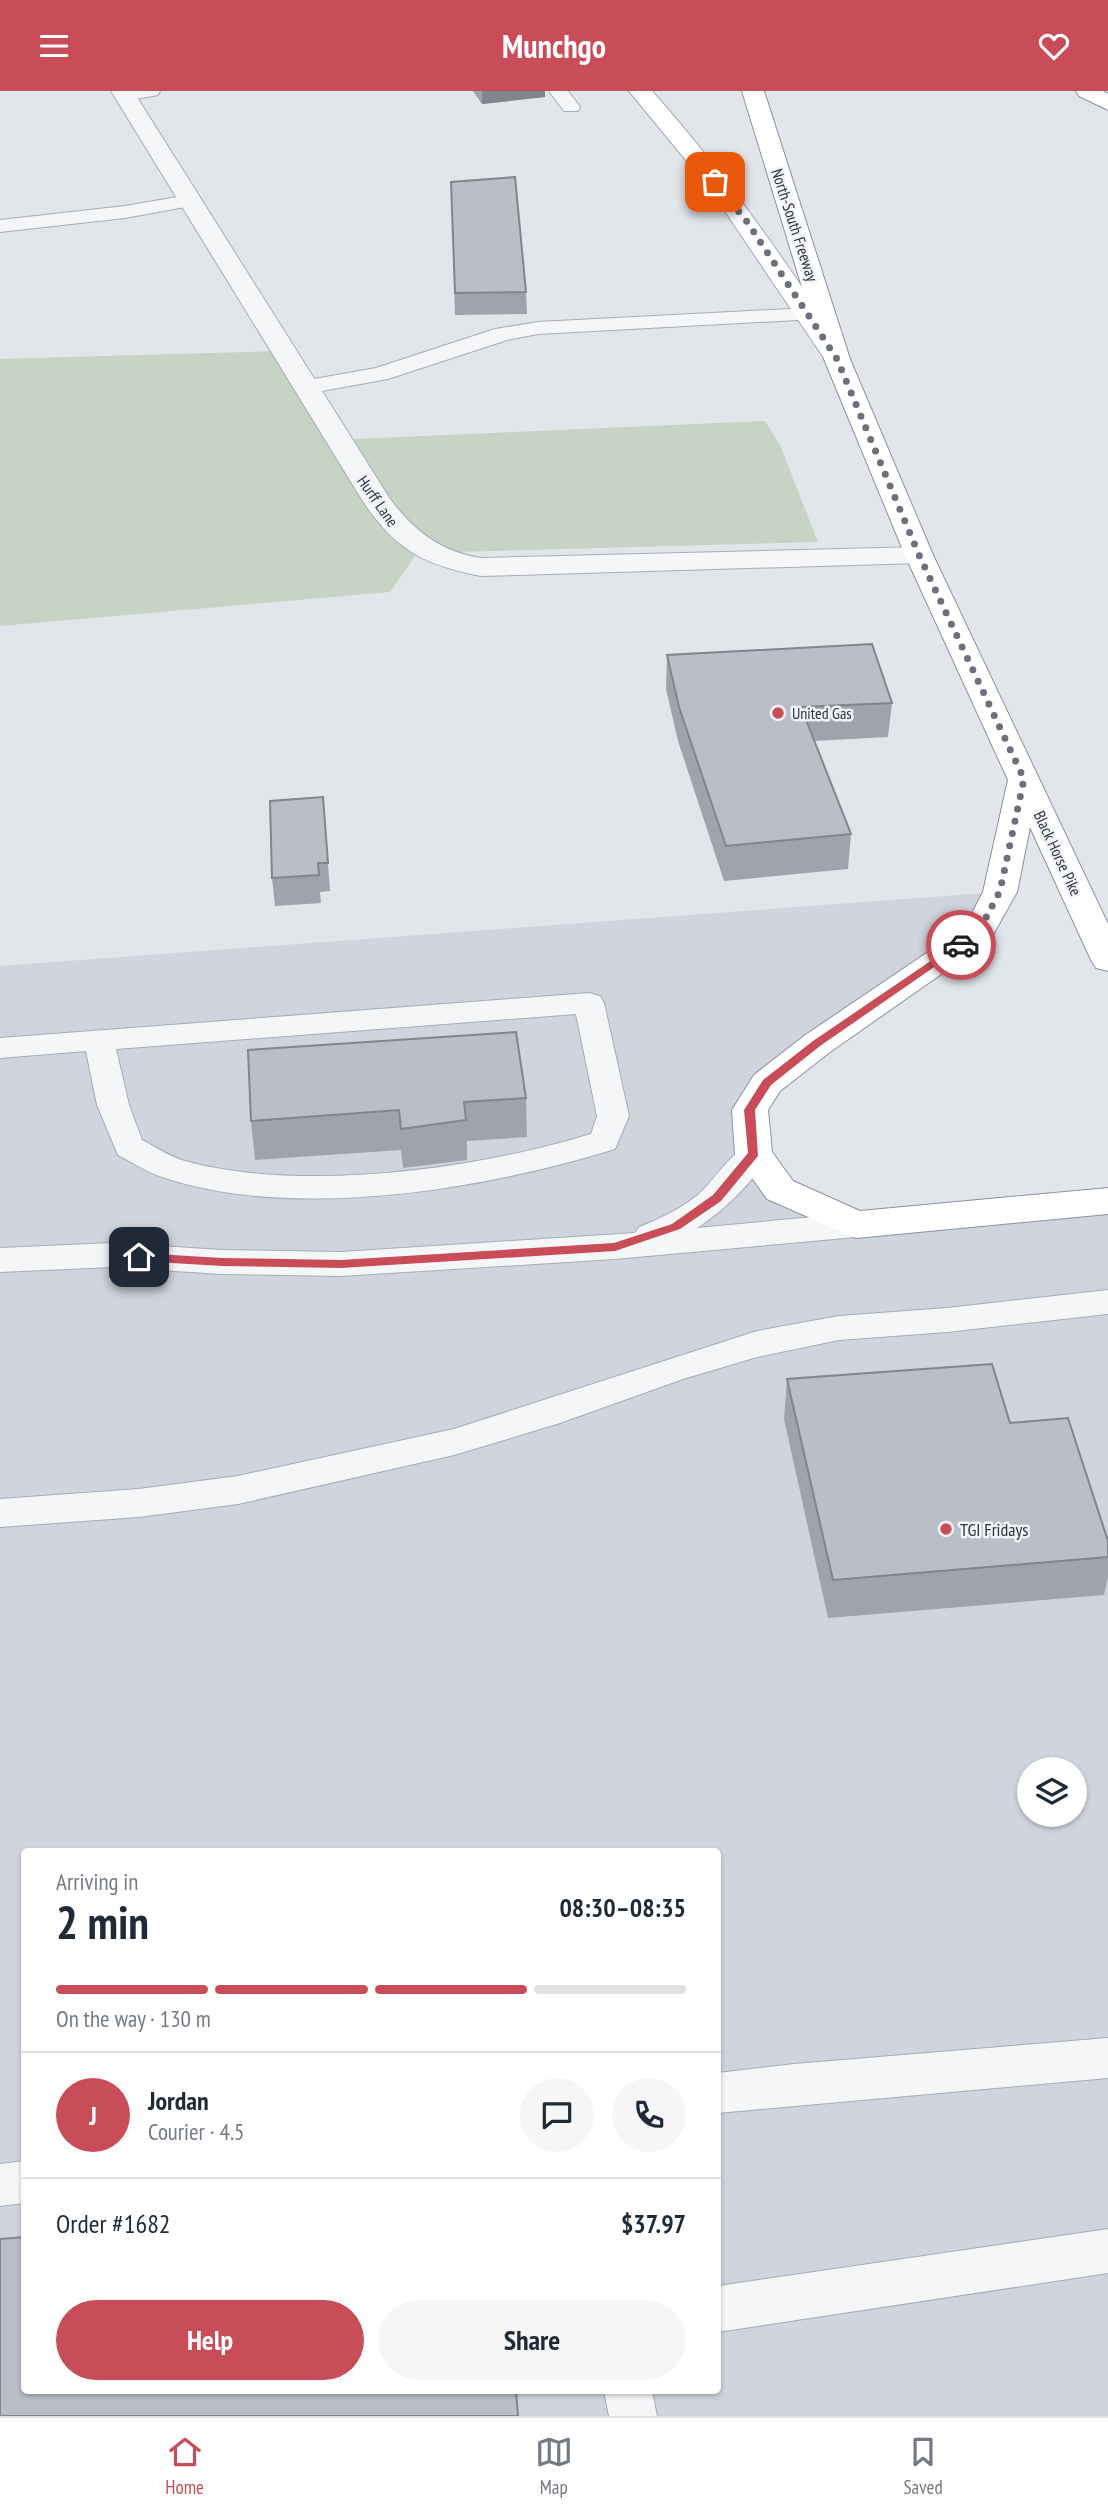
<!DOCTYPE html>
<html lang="en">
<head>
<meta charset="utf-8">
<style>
	:root { --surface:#fff; --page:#f6f6f7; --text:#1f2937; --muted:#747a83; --line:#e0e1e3; --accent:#c94d59 }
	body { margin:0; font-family:"PT Sans Narrow",sans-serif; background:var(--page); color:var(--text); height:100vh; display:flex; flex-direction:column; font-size:26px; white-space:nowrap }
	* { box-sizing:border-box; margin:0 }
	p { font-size:23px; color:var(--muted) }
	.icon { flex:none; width:38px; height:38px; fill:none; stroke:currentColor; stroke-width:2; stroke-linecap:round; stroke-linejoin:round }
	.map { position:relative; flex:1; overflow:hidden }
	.panel { position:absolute; left:21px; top:1757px; width:700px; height:546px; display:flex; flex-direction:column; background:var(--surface); border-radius:7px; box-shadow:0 2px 5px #0004 }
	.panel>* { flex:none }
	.fabs { position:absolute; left:1017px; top:1666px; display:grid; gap:14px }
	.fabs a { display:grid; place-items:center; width:70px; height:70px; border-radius:50%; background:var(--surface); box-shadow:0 2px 5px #0004; font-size:35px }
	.pin { position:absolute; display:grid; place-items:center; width:60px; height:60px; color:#fff; margin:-30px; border-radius:14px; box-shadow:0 4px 10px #0006 }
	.courier { position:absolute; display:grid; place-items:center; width:70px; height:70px; margin:-35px; border:5px solid #c94d59; border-radius:50%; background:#fff; color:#222; box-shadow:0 2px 9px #0007 }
	.headline em { font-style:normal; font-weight:700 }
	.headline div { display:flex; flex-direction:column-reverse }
	.headline { display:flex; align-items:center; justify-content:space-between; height:119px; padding:0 35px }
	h1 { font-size:46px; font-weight:700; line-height:52px }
	.bar { display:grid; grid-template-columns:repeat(4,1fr); gap:10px 7px; align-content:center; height:84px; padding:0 35px }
	.bar i { height:9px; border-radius:5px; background:var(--line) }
	.bar .selected { background:var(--accent) }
	.bar p { grid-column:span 4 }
	.line { display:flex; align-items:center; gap:18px; padding:0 35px; border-top:2px solid var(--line) }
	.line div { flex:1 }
	.round { display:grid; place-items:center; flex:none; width:74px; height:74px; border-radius:37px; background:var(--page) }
	.button { display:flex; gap:14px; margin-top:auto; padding:14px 35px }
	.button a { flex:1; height:80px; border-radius:42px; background:var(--accent); color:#fff; font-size:28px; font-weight:700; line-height:80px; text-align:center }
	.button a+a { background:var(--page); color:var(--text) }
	header { display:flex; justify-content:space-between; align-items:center; height:91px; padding:0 35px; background:var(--accent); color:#fff; font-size:32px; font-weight:700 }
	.dock { display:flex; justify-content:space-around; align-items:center; height:98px; border-top:2px solid var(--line); background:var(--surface); font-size:19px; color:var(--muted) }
	.dock a { display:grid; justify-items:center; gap:4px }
	.dock .selected { color:var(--accent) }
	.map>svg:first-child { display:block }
	.built { fill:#d0d4dc; fill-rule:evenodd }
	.green { fill:#c7d3c4 }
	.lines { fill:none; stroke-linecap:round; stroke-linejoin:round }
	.service-casing { stroke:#a7acb4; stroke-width:2 }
	.minor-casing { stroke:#a7acb4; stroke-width:2 }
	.primary-casing { stroke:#a2a9b5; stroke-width:2 }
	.trunk-casing { stroke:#8a91a0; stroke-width:2 }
	.motorway-casing { stroke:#8a91a0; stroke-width:2 }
	.service { fill:#f5f6f8; fill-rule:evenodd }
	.minor { fill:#f5f6f8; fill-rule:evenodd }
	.primary { fill:#fff; fill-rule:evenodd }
	.trunk { fill:#fff; fill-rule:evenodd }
	.motorway { fill:#fff; fill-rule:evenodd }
	.wall { fill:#a0a3ab }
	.shaded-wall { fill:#82858b }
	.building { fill:#babec7; stroke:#82858b; stroke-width:2 }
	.route { fill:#c94d59 }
	.done { stroke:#6b717c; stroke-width:7; stroke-dasharray:0 12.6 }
	.poi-dot { fill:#c94d59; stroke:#f2f4f7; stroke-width:2.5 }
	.labels { text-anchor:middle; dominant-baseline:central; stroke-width:5; stroke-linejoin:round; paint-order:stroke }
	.far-street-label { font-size:16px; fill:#2b3241; stroke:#f2f4f7 }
	.far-poi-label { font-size:16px; fill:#2b3241; stroke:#f2f4f7; text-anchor:start }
	.poi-label { font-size:18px; fill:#2b3241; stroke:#f2f4f7; text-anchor:start }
</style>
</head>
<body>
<header><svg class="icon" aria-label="menu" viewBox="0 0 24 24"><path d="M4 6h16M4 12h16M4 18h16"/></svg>Munchgo<svg class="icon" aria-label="heart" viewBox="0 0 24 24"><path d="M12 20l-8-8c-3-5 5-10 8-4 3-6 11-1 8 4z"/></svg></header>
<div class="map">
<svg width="1108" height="2325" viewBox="0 0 1108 2325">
	<rect width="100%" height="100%" fill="#e2e5ea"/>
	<path class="built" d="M1000 801 978 842 767 992 754 1063 856 1134 1108 1110V2325H0V875ZM1029 1678H1074V1724H1029ZM24 1760H718V2300H24Z"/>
	<path class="green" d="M279 260 332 349 765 330 780 354 818 451 417 462 390 501 0 535V268Z"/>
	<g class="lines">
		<g class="service-casing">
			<path id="service" d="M118 0H160L158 4 124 10 115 4Z
				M549 0H568L580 16 578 20H564Z
				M189 104 196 106 199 110 196 114 125 127 0 141V129L125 115Z
				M808 217 816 218 819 223 816 228 538 243 507 249 388 288 305 303 297 301 294 296 297 291 376 277 495 238 538 231Z
				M589 902 600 905 604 912 629 1025 615 1058C486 1098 296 1130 165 1087 149 1082 133 1072 118 1064L97 1014 86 960 0 967V947ZM576 923 597 1025 591 1043C477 1078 302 1102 185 1070 170 1066 156 1056 142 1049L129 1014 116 958Z
				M754 1052 765 1055 770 1063C752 1092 725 1119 697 1137L856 1122 868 1126 872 1134 868 1142 856 1146 615 1168 341 1185 222 1183 112 1176 0 1181V1157L112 1152 222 1159 341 1161 635 1142 639 1136C660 1128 680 1118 698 1104 716 1088 731 1059 754 1052Z
				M1108 1199V1223L947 1241 839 1249 757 1266 683 1288 557 1333 454 1364 238 1413 139 1426 0 1436V1408L139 1398 238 1385 454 1338 757 1240 839 1225 947 1217Z
				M1108 1947V1987L718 2022V1982L794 1973Z
				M24 2070V2112L0 2115V2073Z
				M1108 2138V2182L718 2241V2195Z
				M604 2300H652L657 2325H609Z"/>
		</g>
		<g class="minor-casing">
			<path id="minor" d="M111 0H133L390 408C415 441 440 460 481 467L919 456 929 458 933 464 929 470 919 472 481 485C425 474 397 460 364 412Z"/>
		</g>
		<g class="primary-casing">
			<path id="primary" d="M629 0H652C726 83 789 175 850 268L846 273 837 276 828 273 712 101Z"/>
		</g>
		<g class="trunk-casing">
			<path id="trunk" d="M837 260 846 263 850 268 933 464 1108 833V880L1096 877 1091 869 1030 736 1017 801 990 849 830 961 780 1000 768 1019 772 1061 793 1090 860 1120 1108 1097V1123L856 1147 767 1108 735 1063 732 1019 754 984 804 945 965 836 983 801 1008 689 905 464 824 268 828 263Z"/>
		</g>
		<g class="motorway-casing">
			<path id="motorway" d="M742 0H764L850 268 846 273 837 276 828 273 824 268Z
				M1076 0H1103L1108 3V19L1079 5Z"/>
		</g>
		<use href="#service" class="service"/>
		<use href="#minor" class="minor"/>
		<use href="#primary" class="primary"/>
		<use href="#trunk" class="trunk"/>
		<use href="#motorway" class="motorway"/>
	</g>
	<path class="wall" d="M473 0H545V6L482 13Z
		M451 91 526 201 527 223 455 224Z
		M667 564 892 612 888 646 814 650 851 743 848 778 724 790 678 650 666 598Z
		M323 706 330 800 320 801 321 812 275 815 272 787Z
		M248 959 526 1007 527 1046 467 1050V1069L403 1077 401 1059 255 1069 251 1030Z
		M787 1288 1010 1332 1108 1450V1486L1104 1504 828 1527 784 1328Z"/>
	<path class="shaded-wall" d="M482 0H545V6L482 13Z"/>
	<path class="building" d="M515 86 526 201 455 202 451 91Z
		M872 553 892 612 801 616 851 743 726 755 679 616 667 564Z
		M323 706 328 772H318L319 784 272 787 270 710Z
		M516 941 526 1007 464 1011 466 1029 401 1038 399 1019 251 1030 248 959Z
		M992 1273 1010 1332 1068 1327 1108 1450V1466L833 1489 787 1288Z
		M24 2146V2300H516L518 2325H0V2148Z"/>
	<path class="route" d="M957 852 966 854 820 955 771 994 755 1019 758 1065 721 1110 680 1138 615 1160 341 1177 222 1175 139 1170 134 1166 139 1162 222 1167 341 1169 614 1152 672 1133 713 1104 748 1062 744 1019 763 989 813 950Z"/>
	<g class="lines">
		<path class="done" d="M715 91 748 132 837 268 919 464 1024 688 1000 800 978 842 961 854"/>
	</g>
	<g class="poi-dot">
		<circle cx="778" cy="622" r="7"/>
		<circle cx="946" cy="1438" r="7"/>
	</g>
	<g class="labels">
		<g class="far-street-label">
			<text transform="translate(795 134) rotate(72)">North-South Freeway</text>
			<text transform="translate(378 410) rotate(55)">Hurff Lane</text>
			<text transform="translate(1058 762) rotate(65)">Black Horse Pike</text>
		</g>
		<g class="far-poi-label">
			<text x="792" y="622">United Gas</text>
		</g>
		<g class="poi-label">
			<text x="960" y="1438">TGI Fridays</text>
		</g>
	</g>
</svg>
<div class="fabs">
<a><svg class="icon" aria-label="layers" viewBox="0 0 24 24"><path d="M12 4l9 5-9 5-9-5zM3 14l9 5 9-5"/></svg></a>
</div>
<div class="pin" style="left:715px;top:91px;background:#ea580c"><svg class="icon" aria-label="bag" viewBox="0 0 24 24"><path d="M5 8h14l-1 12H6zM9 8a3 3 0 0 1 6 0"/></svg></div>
<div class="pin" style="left:139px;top:1166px;background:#1f2937"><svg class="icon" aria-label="home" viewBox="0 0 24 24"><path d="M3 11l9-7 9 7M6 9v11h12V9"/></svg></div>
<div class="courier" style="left:961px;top:854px"><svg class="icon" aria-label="car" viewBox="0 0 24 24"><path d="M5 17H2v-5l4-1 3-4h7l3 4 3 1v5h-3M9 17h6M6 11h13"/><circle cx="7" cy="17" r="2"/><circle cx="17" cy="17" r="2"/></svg></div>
<section class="panel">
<div class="headline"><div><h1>2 min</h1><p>Arriving in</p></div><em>08:30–08:35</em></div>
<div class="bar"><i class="selected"></i><i class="selected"></i><i class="selected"></i><i></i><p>On the way · 130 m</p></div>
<div class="line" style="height:126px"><b class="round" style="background:var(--accent);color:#fff">J</b><div><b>Jordan</b><p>Courier · 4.5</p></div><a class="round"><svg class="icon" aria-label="chat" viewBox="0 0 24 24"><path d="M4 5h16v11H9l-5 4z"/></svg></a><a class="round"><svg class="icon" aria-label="phone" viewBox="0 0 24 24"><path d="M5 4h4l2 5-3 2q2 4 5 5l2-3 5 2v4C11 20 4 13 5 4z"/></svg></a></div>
<div class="line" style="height:91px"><div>Order #1682</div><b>$37.97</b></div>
<div class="button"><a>Help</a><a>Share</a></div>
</section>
</div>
<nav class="dock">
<a class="selected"><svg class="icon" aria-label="home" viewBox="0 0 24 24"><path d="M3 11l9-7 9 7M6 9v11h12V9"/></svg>Home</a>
<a><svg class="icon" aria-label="map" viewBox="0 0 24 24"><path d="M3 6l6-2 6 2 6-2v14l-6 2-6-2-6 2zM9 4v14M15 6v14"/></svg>Map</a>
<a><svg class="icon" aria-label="saved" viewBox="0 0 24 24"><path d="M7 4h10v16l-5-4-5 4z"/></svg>Saved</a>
</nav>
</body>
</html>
